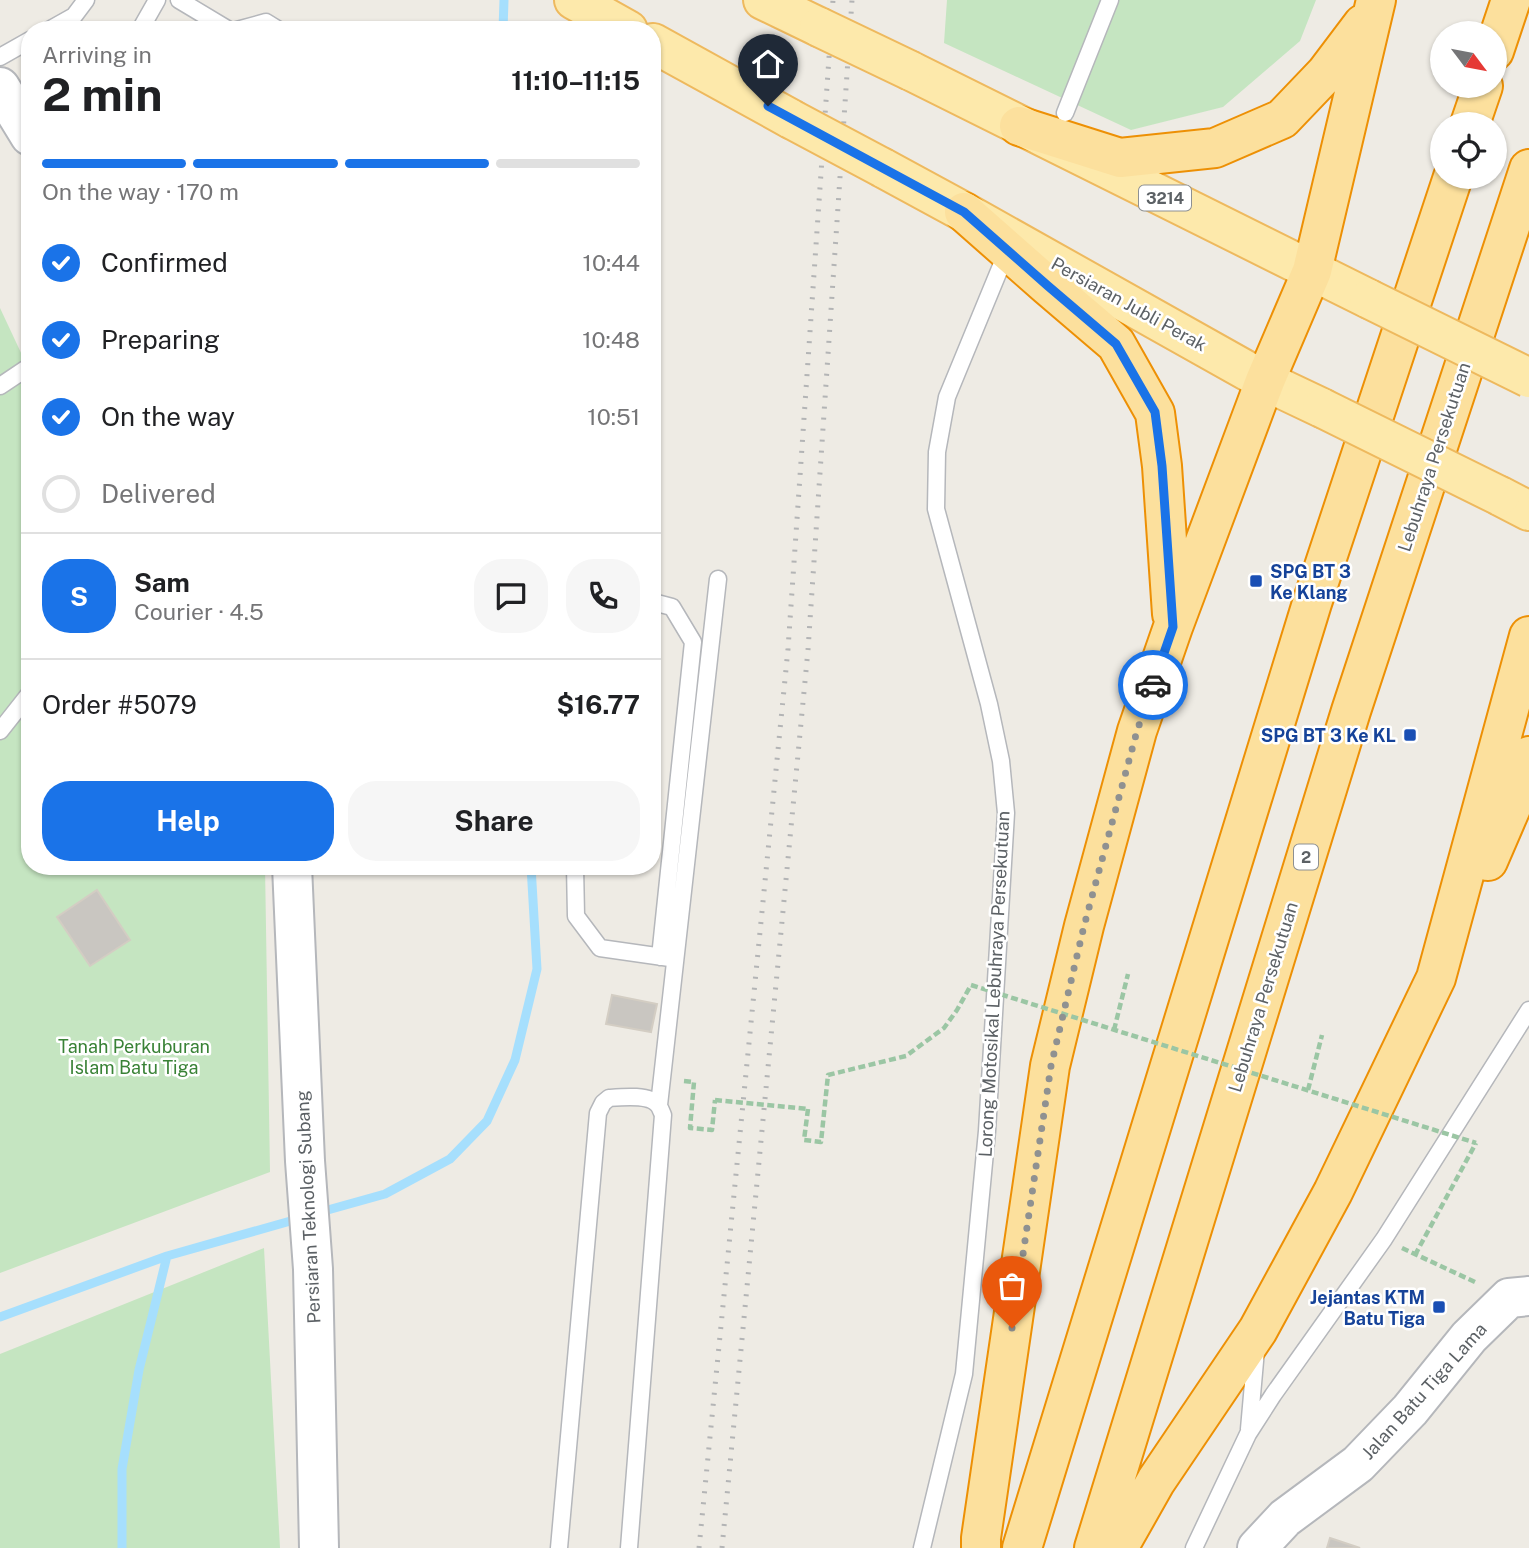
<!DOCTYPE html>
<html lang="en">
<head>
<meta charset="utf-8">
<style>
	:root { --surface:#fff; --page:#f6f6f6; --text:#202124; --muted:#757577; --line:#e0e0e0; --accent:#1a73e8 }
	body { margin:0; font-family:"Public Sans",sans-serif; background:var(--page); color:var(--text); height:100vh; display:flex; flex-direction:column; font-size:26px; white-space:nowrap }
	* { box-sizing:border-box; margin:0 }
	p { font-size:23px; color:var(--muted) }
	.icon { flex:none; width:38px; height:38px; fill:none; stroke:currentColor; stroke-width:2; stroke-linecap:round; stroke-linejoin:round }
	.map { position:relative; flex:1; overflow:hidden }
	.side { position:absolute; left:21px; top:21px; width:640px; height:854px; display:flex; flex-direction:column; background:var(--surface); border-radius:28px; box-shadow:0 2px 5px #0004 }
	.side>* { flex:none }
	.needle { width:46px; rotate:122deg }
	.tools { position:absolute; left:1430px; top:21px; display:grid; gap:14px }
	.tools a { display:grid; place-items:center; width:77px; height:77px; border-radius:50%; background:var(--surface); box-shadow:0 2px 5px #0004; font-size:35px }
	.pin { position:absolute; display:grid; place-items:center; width:60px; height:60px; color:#fff; margin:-72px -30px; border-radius:50% 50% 50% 0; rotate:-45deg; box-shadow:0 0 7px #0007 }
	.pin .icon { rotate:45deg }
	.courier { position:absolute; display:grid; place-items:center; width:70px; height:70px; margin:-35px; border:5px solid #1a73e8; border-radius:50%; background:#fff; color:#222; box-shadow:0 2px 9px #0007 }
	.summary em { font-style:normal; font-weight:700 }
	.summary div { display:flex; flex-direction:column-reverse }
	.summary { display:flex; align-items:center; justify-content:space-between; height:119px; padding:0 21px }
	h1 { font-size:46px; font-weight:700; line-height:52px }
	.bar { display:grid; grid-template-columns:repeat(4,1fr); gap:10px 7px; align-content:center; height:84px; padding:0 21px }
	.bar i { height:9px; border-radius:5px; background:var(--line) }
	.bar .current { background:var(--accent) }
	.bar p { grid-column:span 4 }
	.line { display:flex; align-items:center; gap:18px; padding:0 21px; border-top:2px solid var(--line) }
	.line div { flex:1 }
	.round { display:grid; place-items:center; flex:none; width:74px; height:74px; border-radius:28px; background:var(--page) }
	ol { padding:0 21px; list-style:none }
	li { display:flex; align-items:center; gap:21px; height:77px }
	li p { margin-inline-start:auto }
	li .icon { padding:7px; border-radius:50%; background:var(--accent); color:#fff; stroke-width:4 }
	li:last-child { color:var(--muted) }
	li i { width:38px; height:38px; border:4px solid var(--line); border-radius:50% }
	.button { display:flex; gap:14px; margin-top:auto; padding:14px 21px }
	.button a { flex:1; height:80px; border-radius:28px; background:var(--accent); color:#fff; font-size:28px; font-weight:700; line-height:80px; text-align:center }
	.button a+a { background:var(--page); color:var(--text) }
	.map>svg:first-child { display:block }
	.green { fill:#c5e5c1 }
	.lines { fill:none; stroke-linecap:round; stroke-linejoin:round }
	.stream { stroke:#a6dffd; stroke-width:9 }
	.building { fill:#c9c6c1; stroke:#d3cdc3; stroke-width:2 }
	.service-casing { stroke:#b5b7bb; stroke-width:19 }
	.tertiary-casing { stroke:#b5b7bb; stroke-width:42 }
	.primary-casing { stroke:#eeb95e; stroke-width:42 }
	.trunk-casing { stroke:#ed9005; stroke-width:42 }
	.path { stroke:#9bc6a4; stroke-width:4.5; stroke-dasharray:7 3.5; stroke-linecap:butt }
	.service { stroke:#fff; stroke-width:16 }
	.tertiary { stroke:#fff; stroke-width:38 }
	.primary { stroke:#fde9ab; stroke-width:38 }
	.trunk { stroke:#fce09d; stroke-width:38 }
	.rail { stroke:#b3b4b5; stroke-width:5; stroke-dasharray:2 9; stroke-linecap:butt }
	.primary-bridge-casing { stroke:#eeb95e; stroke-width:42; stroke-linecap:butt }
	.path-bridge { stroke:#9bc6a4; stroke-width:4.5; stroke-dasharray:7 3.5; stroke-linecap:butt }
	.primary-bridge { stroke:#fde9ab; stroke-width:38 }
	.done { stroke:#8f9191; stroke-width:7; stroke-dasharray:0 12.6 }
	.route { stroke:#1a73e8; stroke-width:9 }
	.transit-dot { fill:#1a4fb4; stroke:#fff; stroke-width:2.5 }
	.labels { text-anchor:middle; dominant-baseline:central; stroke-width:5; stroke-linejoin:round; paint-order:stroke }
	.shield { fill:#fff; stroke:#8d9093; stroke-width:2 }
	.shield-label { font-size:16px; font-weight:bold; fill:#5c6165 }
	.street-label { font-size:18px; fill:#5c6165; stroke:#fff }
	.transit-label { font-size:18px; font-weight:bold; fill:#164399; stroke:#fff; text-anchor:end }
	.park-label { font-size:18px; fill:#398236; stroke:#fff }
</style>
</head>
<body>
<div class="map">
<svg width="1529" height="1548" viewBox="0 0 1529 1548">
	<rect width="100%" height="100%" fill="#eeebe4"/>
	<path class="green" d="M947 0H1316L1300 41 1223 107 1131 130 944 43Z
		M0 308 30 372V866H265L270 1172 0 1273Z
		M264 1248 280 1548H0V1354Z"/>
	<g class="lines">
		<path class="stream" d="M503 30 504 0
			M317 1213 385 1194 450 1159 487 1121 515 1060 537 969 531 866
			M0 1317 167 1256 301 1218
			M122 1548V1469L139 1370 167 1256"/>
	</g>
	<path class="building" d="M97 890 130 940 90 966 57 917Z
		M612 995 657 1004 651 1032 606 1024Z
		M1330 1538 1360 1548H1327Z"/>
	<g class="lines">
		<g class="service-casing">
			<path id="service" d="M179 0 229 30
				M49 30 74 16 86 0
				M140 30 157 0
				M237 30 266 22 279 30
				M0 57 30 40
				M1065 113 1110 0
				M0 386 30 366
				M653 602 672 607 693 642 660 957
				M0 731 30 693
				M575 866 576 916 600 948 670 958
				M659 1105 718 579
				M1249 1429 1256 1350
				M559 1548 598 1113 603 1103 609 1098C621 1097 650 1094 658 1105 660 1107 662 1113 663 1115L629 1548
				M922 1548 964 1374 987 1131 1006 813 1001 761 989 704 936 509 937 452 947 397 1001 266
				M1194 1548 1248 1434 1273 1395 1384 1239 1529 1010"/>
		</g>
		<g class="tertiary-casing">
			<path id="tertiary" d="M0 87 30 136
				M292 866 305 1161 313 1269 319 1548
				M1257 1548 1285 1518 1358 1464 1410 1410 1469 1337 1509 1298 1529 1296"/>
		</g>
		<g class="primary-casing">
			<path id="primary" d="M574 0 628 30
				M763 0 819 27
				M653 43 791 119
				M911 71 1369 299
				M883 168 964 212 1265 381 1322 408
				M1500 496 1529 511"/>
		</g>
		<g class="trunk-casing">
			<path id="trunk" d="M1494 51 1511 0
				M1470 124 1483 86
				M1019 126 1120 158 1215 148 1282 119 1326 73 1363 24
				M964 212 1048 286 1116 344 1155 413 1162 466 1172 614
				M1488 861 1513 803 1529 756
				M981 1548V1538L1050 1066 1084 926 1137 731 1173 627 1265 381 1312 271 1376 0
				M1022 1548 1312 603 1453 177
				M1094 1548 1351 711 1529 169
				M1118 1548 1156 1481 1258 1330 1333 1192 1436 978 1529 636"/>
		</g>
		<path class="path" d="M1114 1030 1128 974
			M684 1081 694 1082 690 1128 712 1130 715 1100
			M1308 1090 1322 1035
			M808 1109 804 1140 821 1142 828 1075 906 1056 944 1028 957 1010 971 985
			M1402 1248 1477 1283
			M1415 1255 1476 1143"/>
		<use href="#service" class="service"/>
		<use href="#tertiary" class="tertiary"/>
		<use href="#primary" class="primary"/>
		<use href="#trunk" class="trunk"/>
		<path class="rail" d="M699 1548 788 649 833 0
			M722 1548 808 650 852 0"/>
		<g class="primary-bridge-casing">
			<path id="primary-bridge" d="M819 27 911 71
				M791 119 883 168
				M1369 299 1529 378
				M1322 408 1500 496"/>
		</g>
		<path class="path-bridge" d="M971 985 1476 1143
			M715 1100 808 1109"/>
		<use href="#primary-bridge" class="primary-bridge"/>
	</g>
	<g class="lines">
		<path class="done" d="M1012 1328 1051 1066 1084 926 1137 731 1153 685"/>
		<path class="route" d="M768 106 964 212 1048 286 1116 344 1155 412 1162 466 1173 627 1153 685"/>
	</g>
	<g class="transit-dot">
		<rect x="1249" y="574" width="14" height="14" rx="3.5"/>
		<rect x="1403" y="728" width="14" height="14" rx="3.5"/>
		<rect x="1432" y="1300" width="14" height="14" rx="3.5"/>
	</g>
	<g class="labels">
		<g class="shield">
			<rect x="1139" y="185.5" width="52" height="25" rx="5"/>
			<rect x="1294" y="844.5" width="24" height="25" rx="5"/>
		</g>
		<g class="shield-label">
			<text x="1165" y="198">3214</text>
			<text x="1306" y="857">2</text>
		</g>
		<g class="street-label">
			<text transform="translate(1129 304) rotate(29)">Persiaran Jubli Perak</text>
			<text transform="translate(1434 457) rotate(-72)">Lebuhraya Persekutuan</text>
			<text transform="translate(994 984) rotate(-87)">Lorong Motosikal Lebuhraya Persekutuan</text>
			<text transform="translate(1263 997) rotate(-73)">Lebuhraya Persekutuan</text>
			<text transform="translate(308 1207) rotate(-93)">Persiaran Teknologi Subang</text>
			<text transform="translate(1424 1391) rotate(-48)">Jalan Batu Tiga Lama</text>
		</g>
		<g class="transit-label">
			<text x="1270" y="571" text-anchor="start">SPG BT 3<tspan x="1270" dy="21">Ke Klang</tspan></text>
			<text x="1396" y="735">SPG BT 3 Ke KL</text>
			<text x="1425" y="1297">Jejantas KTM<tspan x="1425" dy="21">Batu Tiga</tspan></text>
		</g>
		<g class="park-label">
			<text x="134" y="1046">Tanah Perkuburan<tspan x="134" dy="21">Islam Batu Tiga</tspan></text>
		</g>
	</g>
</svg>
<div class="tools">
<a><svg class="needle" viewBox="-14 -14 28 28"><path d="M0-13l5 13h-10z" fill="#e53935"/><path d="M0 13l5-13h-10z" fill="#757577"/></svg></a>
<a><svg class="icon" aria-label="locate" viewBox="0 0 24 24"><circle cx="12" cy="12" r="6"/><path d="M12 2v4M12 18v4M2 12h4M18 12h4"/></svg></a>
</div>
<div class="pin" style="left:1012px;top:1328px;background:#ea580c"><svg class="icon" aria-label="bag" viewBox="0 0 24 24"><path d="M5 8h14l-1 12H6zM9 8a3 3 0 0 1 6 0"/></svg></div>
<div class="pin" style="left:768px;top:106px;background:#1f2937"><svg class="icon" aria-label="home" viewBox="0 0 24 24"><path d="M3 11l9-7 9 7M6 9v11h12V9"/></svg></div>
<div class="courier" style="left:1153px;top:685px"><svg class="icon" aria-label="car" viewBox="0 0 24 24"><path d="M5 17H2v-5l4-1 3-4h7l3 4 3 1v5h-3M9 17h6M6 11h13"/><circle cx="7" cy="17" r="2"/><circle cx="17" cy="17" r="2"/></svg></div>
<section class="side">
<div class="summary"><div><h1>2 min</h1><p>Arriving in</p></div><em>11:10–11:15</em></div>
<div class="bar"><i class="current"></i><i class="current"></i><i class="current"></i><i></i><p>On the way · 170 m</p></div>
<ol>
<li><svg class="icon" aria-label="check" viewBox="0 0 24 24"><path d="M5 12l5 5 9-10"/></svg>Confirmed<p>10:44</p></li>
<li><svg class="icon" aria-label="check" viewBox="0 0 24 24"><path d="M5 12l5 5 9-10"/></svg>Preparing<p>10:48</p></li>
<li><svg class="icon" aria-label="check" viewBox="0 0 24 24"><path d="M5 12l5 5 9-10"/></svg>On the way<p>10:51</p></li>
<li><i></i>Delivered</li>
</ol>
<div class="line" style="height:126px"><b class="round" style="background:var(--accent);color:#fff">S</b><div><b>Sam</b><p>Courier · 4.5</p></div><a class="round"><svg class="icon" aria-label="chat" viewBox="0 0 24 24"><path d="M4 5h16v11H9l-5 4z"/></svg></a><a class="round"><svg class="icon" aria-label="phone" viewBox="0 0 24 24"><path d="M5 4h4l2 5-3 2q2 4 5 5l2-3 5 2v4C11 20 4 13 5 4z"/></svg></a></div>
<div class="line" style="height:91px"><div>Order #5079</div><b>$16.77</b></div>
<div class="button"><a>Help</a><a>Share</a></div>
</section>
</div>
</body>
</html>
